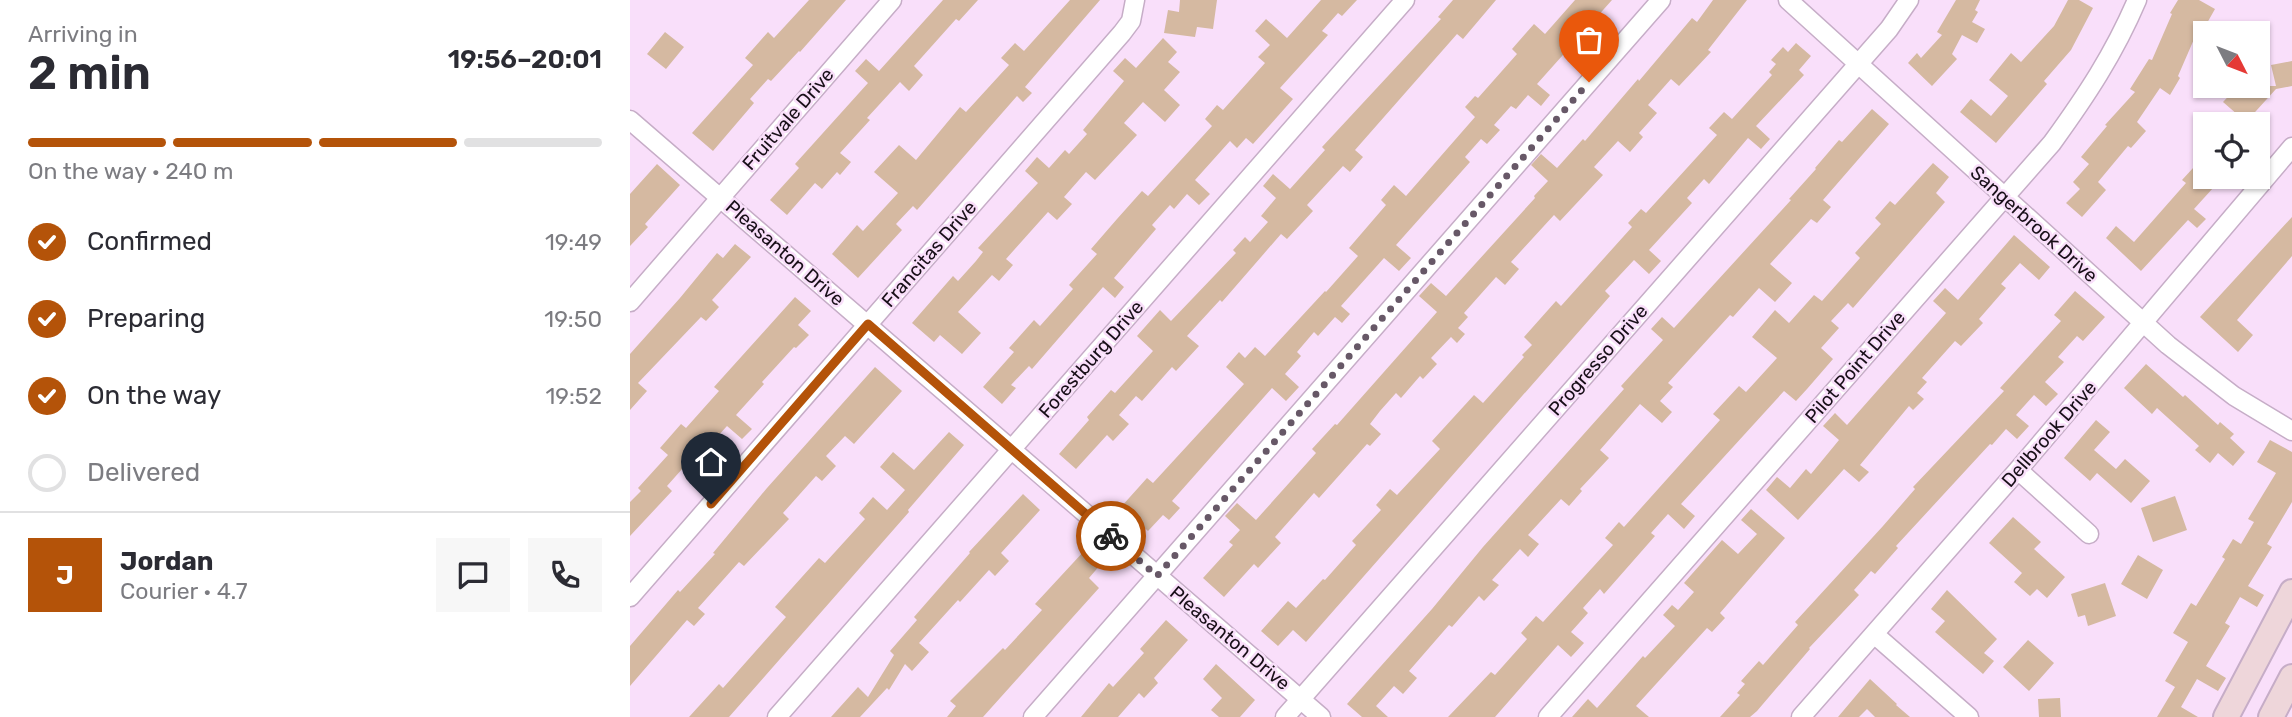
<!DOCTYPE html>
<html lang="en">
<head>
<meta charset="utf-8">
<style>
	:root { --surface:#fff; --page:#f7f7f7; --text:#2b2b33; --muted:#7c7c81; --line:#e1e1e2; --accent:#b45309 }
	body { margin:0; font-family:Rubik,sans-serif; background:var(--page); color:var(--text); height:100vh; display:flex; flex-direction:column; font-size:26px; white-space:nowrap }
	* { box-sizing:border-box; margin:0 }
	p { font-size:23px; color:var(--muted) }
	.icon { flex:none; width:38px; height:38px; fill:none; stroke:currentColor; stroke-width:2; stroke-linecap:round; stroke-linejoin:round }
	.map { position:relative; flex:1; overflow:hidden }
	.side { display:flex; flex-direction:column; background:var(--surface); width:630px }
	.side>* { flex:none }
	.needle { width:46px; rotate:132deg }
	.tools { position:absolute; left:1563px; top:21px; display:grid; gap:14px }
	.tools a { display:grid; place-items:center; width:77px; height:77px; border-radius:0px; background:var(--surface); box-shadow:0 2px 5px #0004; font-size:35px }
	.pin { position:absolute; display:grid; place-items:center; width:60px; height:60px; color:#fff; margin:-72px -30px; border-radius:50% 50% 50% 0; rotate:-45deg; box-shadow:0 0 7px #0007 }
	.pin .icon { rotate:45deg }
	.courier { position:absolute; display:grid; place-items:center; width:70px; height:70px; margin:-35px; border:5px solid #b45309; border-radius:50%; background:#fff; color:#222; box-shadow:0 2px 9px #0007 }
	.summary em { font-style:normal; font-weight:600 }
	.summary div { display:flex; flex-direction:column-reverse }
	.summary { display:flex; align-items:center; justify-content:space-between; height:119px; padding:0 28px }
	h1 { font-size:46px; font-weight:600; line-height:52px }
	.bar { display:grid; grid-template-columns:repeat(4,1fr); gap:10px 7px; align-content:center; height:84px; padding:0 28px }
	.bar i { height:9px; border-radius:5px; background:var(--line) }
	.bar .current { background:var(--accent) }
	.bar p { grid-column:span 4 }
	.line { display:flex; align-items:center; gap:18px; padding:0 28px; border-top:2px solid var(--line) }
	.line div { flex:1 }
	.round { display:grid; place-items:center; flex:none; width:74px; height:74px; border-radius:0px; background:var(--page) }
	ol { padding:0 28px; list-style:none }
	li { display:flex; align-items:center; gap:21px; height:77px }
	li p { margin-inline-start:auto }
	li .icon { padding:7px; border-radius:50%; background:var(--accent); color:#fff; stroke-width:4 }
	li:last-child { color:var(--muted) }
	li i { width:38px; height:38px; border:4px solid var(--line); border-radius:50% }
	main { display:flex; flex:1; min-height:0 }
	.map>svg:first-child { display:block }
	.building { fill:#d5b9a1 }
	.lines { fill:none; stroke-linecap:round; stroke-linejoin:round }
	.street-casing { stroke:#c6adc7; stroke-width:21 }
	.secondary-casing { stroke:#c6adc7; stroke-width:28 }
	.street { stroke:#fff; stroke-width:18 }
	.secondary { stroke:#eed6da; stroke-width:24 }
	.done { stroke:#675867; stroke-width:7; stroke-dasharray:0 12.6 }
	.route { stroke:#b45309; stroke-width:9 }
	.labels { text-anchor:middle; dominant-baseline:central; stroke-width:5; stroke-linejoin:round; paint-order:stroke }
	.street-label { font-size:19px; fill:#180f18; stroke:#f9dffa }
</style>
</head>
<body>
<main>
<section class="side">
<div class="summary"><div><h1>2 min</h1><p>Arriving in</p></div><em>19:56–20:01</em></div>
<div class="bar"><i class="current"></i><i class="current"></i><i class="current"></i><i></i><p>On the way · 240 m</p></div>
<ol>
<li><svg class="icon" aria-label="check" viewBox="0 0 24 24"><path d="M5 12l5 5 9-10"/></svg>Confirmed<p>19:49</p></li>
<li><svg class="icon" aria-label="check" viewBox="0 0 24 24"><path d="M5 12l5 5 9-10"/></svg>Preparing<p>19:50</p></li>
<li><svg class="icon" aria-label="check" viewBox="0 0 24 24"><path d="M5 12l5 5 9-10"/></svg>On the way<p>19:52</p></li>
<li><i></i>Delivered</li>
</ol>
<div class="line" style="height:126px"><b class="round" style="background:var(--accent);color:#fff">J</b><div><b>Jordan</b><p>Courier · 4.7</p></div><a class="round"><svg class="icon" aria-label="chat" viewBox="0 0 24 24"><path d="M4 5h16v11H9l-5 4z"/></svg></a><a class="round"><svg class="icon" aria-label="phone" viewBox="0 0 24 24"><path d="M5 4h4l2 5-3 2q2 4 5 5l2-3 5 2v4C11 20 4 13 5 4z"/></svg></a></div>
</section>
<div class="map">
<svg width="1662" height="717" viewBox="0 0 1662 717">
	<rect width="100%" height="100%" fill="#f9dffa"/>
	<path class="building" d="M179 0H216L170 52 169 51 141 81 138 79 120 99 124 103 83 151 62 133 123 65 115 58 138 32 144 38Z
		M313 0H348L329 21 326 19 284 66 293 75 279 91 270 82 237 118 240 120 210 153 221 162 210 175 207 172 192 189 185 183 157 215 140 200 169 168 165 164 238 83 225 71 236 59 249 71Z
		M440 0H470L395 87 402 93 393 102 387 96 287 210 283 206 266 224 272 230 228 278 202 254 227 225 233 231 268 193 244 172 269 145 286 160 330 107 336 112 379 65 371 58 385 43 394 51Z
		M550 0H587L583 29 567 27 565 37 534 33 538 10 549 12Z
		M691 0H727L712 16 708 13 692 31 698 35 650 88 663 99 623 144 616 138 607 148 600 141 565 180 580 194 569 205 557 194 544 209 540 205 522 225 526 229 484 278 494 287 485 298 473 287 402 369 399 366 381 385 386 388 372 404 353 387 384 352 379 348 404 320 410 326 443 289 439 285 467 254 461 249 487 219 512 191 518 196 582 126 575 119 587 105 593 110 635 63 628 57 640 45 625 31 636 19 657 38Z
		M823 0H866L833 39 827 34 725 150 733 157 720 172 713 166 677 205 683 211 657 239 651 234 592 302 590 300 557 336 569 346 546 371 542 367 512 401 506 396 489 415 499 424 483 441 477 435 446 469 429 454 459 420 457 417 481 390 485 393 523 351 507 336 530 310 541 321 606 253 603 250 615 237 620 242 638 222 631 216 646 198 633 186 643 174 660 189 695 150 692 147 811 19 808 17Z
		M945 0H982L907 84 920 95 911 106 898 95 886 109 881 106 864 125 870 130 857 144 851 139 835 157 840 162 766 245 781 258 769 271 754 258 711 306 720 314 712 323 705 317 688 336 684 332 667 352 671 356 655 374 669 387 656 401 642 388 542 501 550 508 539 520 533 515 518 531 491 507 517 478 523 483 614 384 596 367 609 352 615 358 625 347 635 356 695 291 696 292 728 256 719 248 756 205 751 200 764 185 776 196 845 117 835 107 845 96 848 98 887 54 882 49 904 24 915 34Z
		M1083 0H1117L1078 50 1081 52 1049 86 1041 79 1018 105 1027 113 1009 133 1013 137 1000 152 988 141 964 167 973 175 930 221 924 215 881 262 889 269 875 285 866 277 834 313 838 317 828 328 835 334 827 343 821 337 801 358 807 364 793 379 790 376 771 398 766 393 750 411 740 424 751 434 740 446 737 444 689 498 684 493 645 537 651 543 628 568 624 564 594 597 573 578 603 545 599 542 610 530 595 516 607 503 626 520 686 453 682 449 705 424 707 425 807 312 789 296 801 283 816 296 905 198 904 196 918 181 901 165 911 154 927 168 953 139 955 141 1008 79 1009 81 1062 18 1067 22Z
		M1326 0H1350L1345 10 1348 12 1342 22 1355 29 1347 43 1332 35 1322 54 1327 59 1302 86 1278 63 1287 53 1291 58 1312 35 1307 32Z
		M1438 0H1449L1463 8 1441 50 1414 81 1417 84 1366 143 1330 112 1341 99 1361 116 1378 96 1359 80 1381 53 1391 62 1424 26Z
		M1548 0H1569L1585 9 1572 32 1568 30 1548 76 1550 78 1540 95 1530 88 1507 122 1516 131 1501 148 1498 146 1468 182 1476 190 1452 217 1436 203 1450 189 1443 182 1459 164 1451 157 1477 126 1475 125 1505 92 1500 89 1519 59 1522 60 1542 14 1540 13Z
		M35 32 54 47 36 69 17 54Z
		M533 38 547 52 538 62 550 72 534 90 550 105 535 122 513 102 494 123 507 135 465 180 456 172 434 197 442 204 427 220 418 212 376 259 383 265 369 281 362 275 328 312 351 333 332 354 310 335 304 342 282 323 323 276 328 281 346 261 353 252 348 248 408 183 395 171 407 157 419 168 435 150 439 154 457 134 453 130 494 81 483 71 495 58 506 68Z
		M1166 43 1181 56 1169 70 1174 75 1126 126 1140 139 1131 149 1118 138 1079 184 1074 179 1057 198 1062 203 1019 250 1031 261 1019 274 1004 260 975 291 980 296 676 642 663 630 648 646 631 631 658 601 666 608 693 579 695 580 726 545 722 541 751 510 746 505 760 489 767 495 810 449 802 441 844 395 853 403 894 357 892 355 902 345 894 337 926 301 931 306 1002 227 998 223 1011 209 1016 213 1087 135 1079 128 1094 112 1102 119 1142 75 1139 72 1146 64 1141 60 1153 47 1158 52Z
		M1662 61V86L1646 89 1616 122 1593 102 1608 86H1646L1641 65Z
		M1242 109 1259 124 1193 200 1201 207 1187 223 1181 219 1140 264 1162 283 1145 302 1129 288 1103 317 1100 315 1038 383 1043 387 1030 401 1042 412 1032 423 1010 404 970 450 979 458 950 489 952 491 939 506 931 499 898 535 909 544 898 557 890 549 862 580 869 585 854 601 849 596 822 627 819 625 779 671 787 678 773 694 764 686 746 706 758 717H732L717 704 802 609 853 547 994 389 991 386 1033 340 1021 329 1032 317 1044 328 1161 200 1159 199 1186 169 1185 168 1209 140 1212 142Z
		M1575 155V177H1593L1564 209 1576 219 1567 228 1558 220 1511 271 1476 238 1486 226 1504 242 1556 183 1552 180Z
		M1303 163 1319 177 1306 193 1315 202 1223 308 1218 303 1201 321 1209 328 1191 348 1203 359 1177 389 1166 401 1154 391 1051 504 1065 516 1054 529 1038 514 1021 533 1025 536 974 594 970 589 953 608 958 613 941 632 954 643 941 657 928 645 865 717H818L861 672 865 675 897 639 891 633 906 616 913 622 983 545 975 538 989 522 994 527 1090 420 1083 414 1109 386 1116 392 1147 358 1122 337 1145 310 1159 323 1184 295 1192 301 1230 258 1225 253 1251 224 1245 218 1260 201 1265 205Z
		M27 164 50 185 15 224 18 227 0 246V194Z
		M1662 217V256L1607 320 1623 335 1608 352 1570 317Z
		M1384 235 1420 267 1409 280 1390 263 1371 284 1376 288 1349 319 1353 323 1331 346 1325 341 1292 378 1297 382 1287 393 1294 399 1283 410 1279 406 1230 465 1239 472 1229 482 1214 469 1168 520 1136 490 1147 477 1160 488 1176 469 1181 474 1209 440 1193 426 1205 413 1217 425 1316 313 1303 301 1315 288 1328 300Z
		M105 244 121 257 82 300 89 307 76 321 71 317 8 383 17 391 0 410V354L50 298 87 253 93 258Z
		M1445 291 1475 317 1453 341 1447 336 1428 357 1434 362 1415 382 1428 394 1416 406 1404 395 1386 415 1399 426 1387 439 1376 429 1362 445 1360 444 1266 546 1268 548 1245 574 1241 571 1224 590 1229 595 1179 648 1180 649 1127 711 1120 717H1090L1110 695 1107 693 1115 684 1111 681 1129 661 1133 665 1168 625 1165 622 1253 526 1285 489 1283 487 1374 391 1370 388 1431 321 1424 315Z
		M165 297 181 311 168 325 179 335 166 348 164 347 132 382 134 384 106 415 122 429 112 439 97 426 56 471 53 468 37 486 42 491 0 536V502L11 491 8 488 38 455 30 448 51 424 56 428 89 391 84 387Z
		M1516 364 1553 397 1555 395 1588 425 1590 422 1604 434 1600 438 1615 452 1603 466 1588 453 1580 463 1565 450 1569 446 1527 408 1522 414 1494 388Z
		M245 367 272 391 224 444 215 436 196 456 206 466 192 481 186 476 153 513 159 519 114 566 109 562 68 608 75 614 64 626 57 620 0 686V646L48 590 50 592 85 554 83 553 137 488Z
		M1466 420 1480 432 1464 450 1486 469 1495 459 1520 481 1501 503 1467 473 1460 481 1434 458Z
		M319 432 334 445 278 510 279 512 99 717H59L89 684 93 688 156 617 145 607 189 558 195 563 235 519 229 513 243 497 257 510 275 490 250 467 263 452 284 470Z
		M1640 440 1662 452V502L1637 544 1642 547 1618 586 1634 595 1627 607 1610 597 1595 623 1600 626 1576 666 1596 678 1588 691 1567 679 1551 707 1568 717H1527L1545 687 1535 681 1558 642 1543 633 1561 603 1566 606 1595 559 1592 557 1603 539 1611 544 1624 522 1618 519 1646 473 1627 462Z
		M393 494 410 510 371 553 379 561 365 576 359 570 330 602 328 600 289 643 299 652 282 671 275 664 259 690 257 688 230 717H201L228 687 238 697 264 655 260 651 287 620 284 617 340 553 339 552Z
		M1545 496 1557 530 1523 542 1511 508Z
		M1121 509 1155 538 1090 613 1095 618 1082 632 1077 628 1006 706 1019 717H942L958 699 967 708 1013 656 1015 658 1045 626 1033 615 1042 605 1048 610 1064 592 1054 583 1092 540 1108 554 1127 534 1111 520Z
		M1383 517 1411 542 1404 549 1435 577 1417 598 1407 589 1400 596 1384 582 1392 573 1359 543Z
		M455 550 471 564 459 578 469 588 353 717H317L326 706 320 701 373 648 375 650 412 610 405 604Z
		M1508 555 1533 570 1517 599 1491 584Z
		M1475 583 1486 616 1458 626 1455 615 1448 617 1441 594Z
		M1317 590 1367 639 1354 653 1364 661 1353 674 1305 632 1315 621 1301 609Z
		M536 620 558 640 524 678 528 683 514 698 509 693 488 717H451L479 683 483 687 514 653 510 649Z
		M1398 640 1424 663 1399 691 1373 667Z
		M586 664 625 700 610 717H589L581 710 592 698 573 679Z
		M1240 679 1267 704 1266 705 1280 717H1245L1237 709 1229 717H1208Z
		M1430 698 1431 717H1409L1408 699Z"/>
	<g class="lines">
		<g class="street-casing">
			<path id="street" d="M1158 0 1538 345 1604 396 1662 431
				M0 120 691 717
				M0 302 262 0
				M1388 470 1459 534
				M0 597 492 33 501 21 505 0
				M1244 634 1339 717
				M147 717 775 0
				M403 717 1031 0
				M655 717 1259 29 1279 0
				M918 717 1422 143C1456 96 1484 54 1507 0
				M1171 717 1388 470 1662 147"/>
		</g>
		<g class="secondary-casing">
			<path id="secondary" d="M1596 717 1662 592
				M1641 717 1662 677"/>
		</g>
		<use href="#street" class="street"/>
		<use href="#secondary" class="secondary"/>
	</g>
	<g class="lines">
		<path class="done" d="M481 536 527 576 959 82"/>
		<path class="route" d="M81 504 238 324 481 536"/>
	</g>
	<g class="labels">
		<g class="street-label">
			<text transform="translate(158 119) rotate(-49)">Fruitvale Drive</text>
			<text transform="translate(1404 224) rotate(42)">Sangerbrook Drive</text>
			<text transform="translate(155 253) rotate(41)">Pleasanton Drive</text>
			<text transform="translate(299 254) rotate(-49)">Francitas Drive</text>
			<text transform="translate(461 359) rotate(-49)">Forestburg Drive</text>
			<text transform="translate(968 360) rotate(-49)">Progresso Drive</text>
			<text transform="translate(1225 367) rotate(-49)">Pilot Point Drive</text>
			<text transform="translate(1419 434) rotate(-49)">Dellbrook Drive</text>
			<text transform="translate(600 638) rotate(40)">Pleasanton Drive</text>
		</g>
	</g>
</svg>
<div class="tools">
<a><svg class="needle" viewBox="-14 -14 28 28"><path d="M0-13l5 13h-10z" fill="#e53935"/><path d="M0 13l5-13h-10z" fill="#7c7c81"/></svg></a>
<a><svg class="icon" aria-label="locate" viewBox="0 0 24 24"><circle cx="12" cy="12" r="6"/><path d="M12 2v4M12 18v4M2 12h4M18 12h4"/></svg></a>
</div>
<div class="pin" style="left:959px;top:82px;background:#ea580c"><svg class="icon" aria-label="bag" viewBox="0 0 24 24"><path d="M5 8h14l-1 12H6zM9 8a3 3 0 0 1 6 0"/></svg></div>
<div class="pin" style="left:81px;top:504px;background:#1f2937"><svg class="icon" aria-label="home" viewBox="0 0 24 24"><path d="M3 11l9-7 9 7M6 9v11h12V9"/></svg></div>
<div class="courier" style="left:481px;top:536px"><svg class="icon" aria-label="bike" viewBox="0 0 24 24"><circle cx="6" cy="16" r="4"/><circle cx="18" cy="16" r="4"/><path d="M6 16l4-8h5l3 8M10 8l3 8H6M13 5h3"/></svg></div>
</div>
</main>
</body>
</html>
